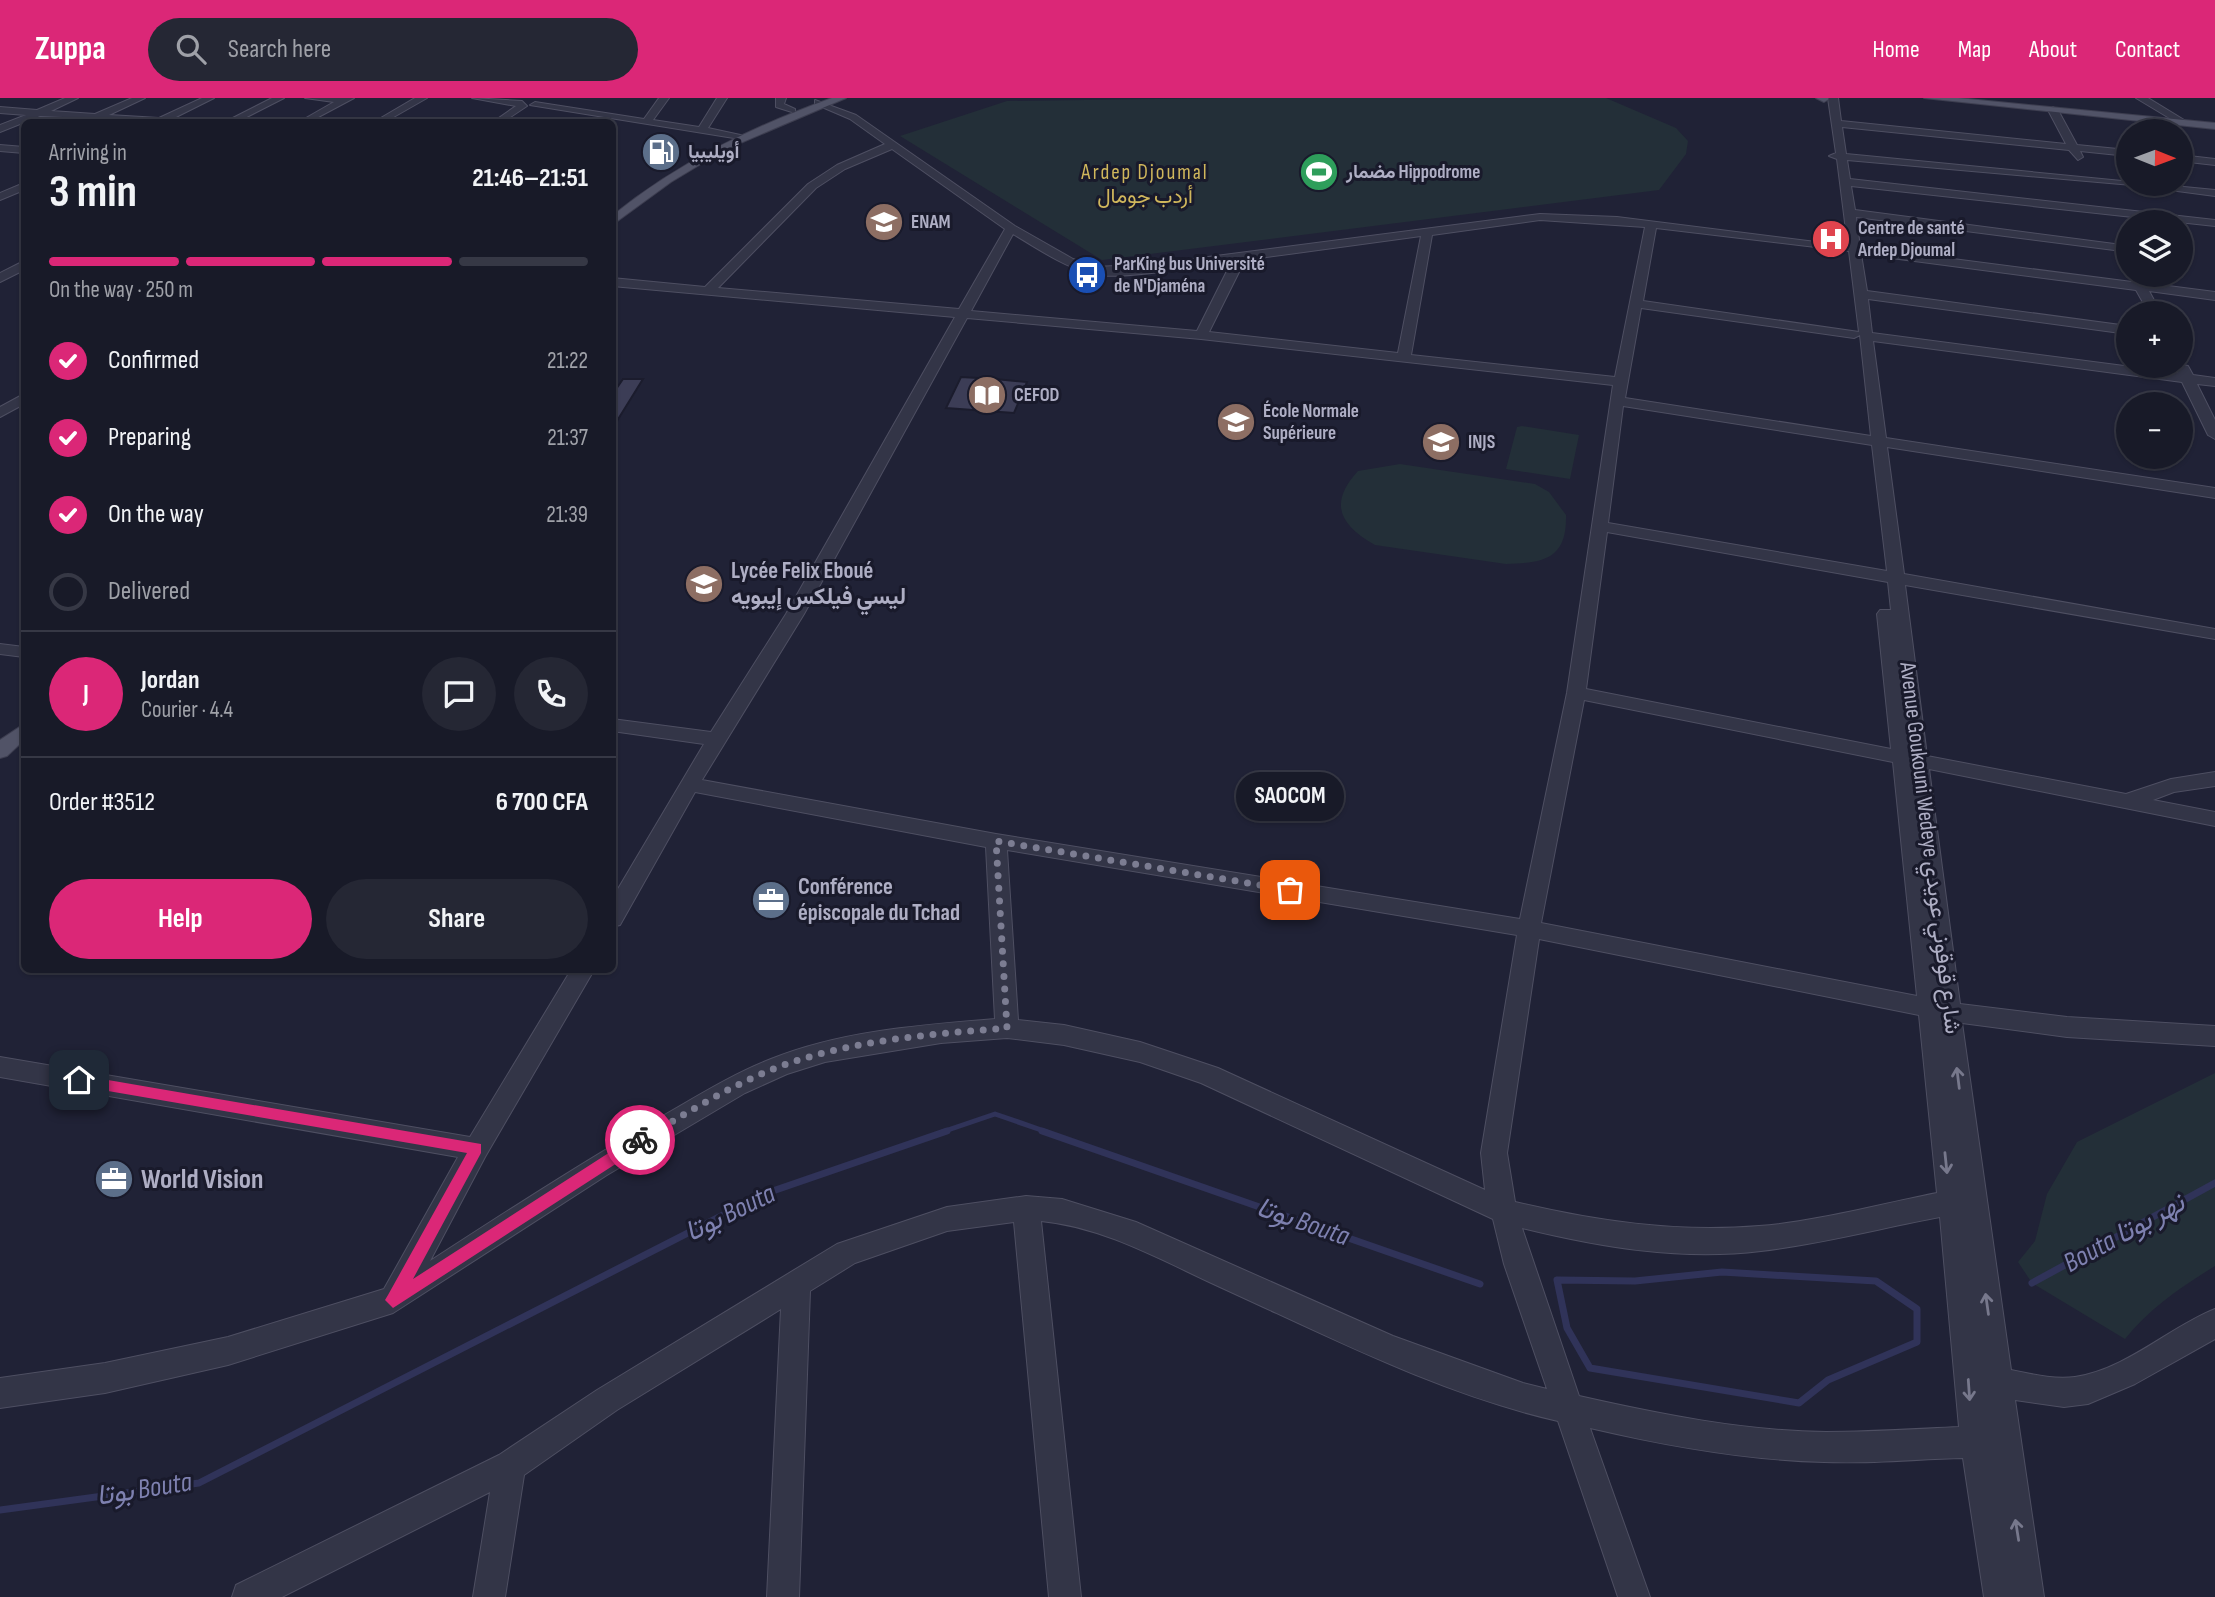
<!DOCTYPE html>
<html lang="en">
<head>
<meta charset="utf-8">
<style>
	:root { --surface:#181a28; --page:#252734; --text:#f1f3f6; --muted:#9fa1a8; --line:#363845; --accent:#db2777 }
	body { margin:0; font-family:"Sofia Sans Condensed",Vazirmatn,sans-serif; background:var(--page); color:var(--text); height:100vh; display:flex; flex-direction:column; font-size:26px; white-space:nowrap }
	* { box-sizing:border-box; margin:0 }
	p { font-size:23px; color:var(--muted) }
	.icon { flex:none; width:38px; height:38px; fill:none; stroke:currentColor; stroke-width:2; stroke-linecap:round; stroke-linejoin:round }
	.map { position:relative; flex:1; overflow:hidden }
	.details { position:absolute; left:21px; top:21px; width:595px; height:854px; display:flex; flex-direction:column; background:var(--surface); border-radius:10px; box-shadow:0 2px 5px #0004,0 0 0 2px var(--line) }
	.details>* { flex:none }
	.needle { width:46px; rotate:91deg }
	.buttons { position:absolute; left:2116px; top:21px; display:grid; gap:14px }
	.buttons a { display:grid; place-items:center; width:77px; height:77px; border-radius:50%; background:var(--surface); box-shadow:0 2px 5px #0004,0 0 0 2px var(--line); font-size:35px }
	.pin { position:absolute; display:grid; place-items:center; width:60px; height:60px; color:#fff; margin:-30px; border-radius:14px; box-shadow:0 4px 10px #0006 }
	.courier { position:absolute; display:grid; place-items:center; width:70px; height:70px; margin:-35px; border:5px solid #db2777; border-radius:50%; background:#fff; color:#222; box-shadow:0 2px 9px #0007 }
	.bubble { position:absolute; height:49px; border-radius:24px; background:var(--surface); box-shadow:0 2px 5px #0004,0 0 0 2px var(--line); font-size:23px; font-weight:700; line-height:49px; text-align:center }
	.summary em { font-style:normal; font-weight:700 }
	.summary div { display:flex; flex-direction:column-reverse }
	.summary { display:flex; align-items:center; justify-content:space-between; height:119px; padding:0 28px }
	h1 { font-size:46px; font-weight:700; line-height:52px }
	.bar { display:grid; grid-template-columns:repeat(4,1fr); gap:10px 7px; align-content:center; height:84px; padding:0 28px }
	.bar i { height:9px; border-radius:5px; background:var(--line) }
	.bar .active { background:var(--accent) }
	.bar p { grid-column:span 4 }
	.line { display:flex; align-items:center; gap:18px; padding:0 28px; border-top:2px solid var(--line) }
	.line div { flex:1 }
	.round { display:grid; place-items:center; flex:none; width:74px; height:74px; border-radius:37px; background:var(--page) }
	ol { padding:0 28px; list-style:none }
	li { display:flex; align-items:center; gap:21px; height:77px }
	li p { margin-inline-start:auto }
	li .icon { padding:7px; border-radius:50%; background:var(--accent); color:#fff; stroke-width:4 }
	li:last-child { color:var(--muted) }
	li i { width:38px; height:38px; border:4px solid var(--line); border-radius:50% }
	.cta { display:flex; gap:14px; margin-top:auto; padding:14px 28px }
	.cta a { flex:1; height:80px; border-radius:42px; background:var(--accent); color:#fff; font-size:28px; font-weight:700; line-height:80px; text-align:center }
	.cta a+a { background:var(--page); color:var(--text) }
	header { display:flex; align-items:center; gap:42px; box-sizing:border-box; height:98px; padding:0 35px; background:var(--accent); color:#fff }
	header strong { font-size:33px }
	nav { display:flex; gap:38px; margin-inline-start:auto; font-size:24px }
	.search { width:490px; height:63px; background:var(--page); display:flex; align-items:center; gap:18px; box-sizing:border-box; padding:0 24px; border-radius:38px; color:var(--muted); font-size:26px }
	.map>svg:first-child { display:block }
	.green { fill:#232f38 }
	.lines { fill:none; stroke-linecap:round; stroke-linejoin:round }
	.stream-far1 { stroke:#303359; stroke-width:5 }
	.stream { stroke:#303359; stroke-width:7 }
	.building { fill:#3c3d56; stroke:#1b1c2d; stroke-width:2 }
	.minor-casing { stroke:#4e4f62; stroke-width:2 }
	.major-casing { stroke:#3d3e50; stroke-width:2 }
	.minor { fill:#333547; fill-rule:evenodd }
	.major { fill:#515367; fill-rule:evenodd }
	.oneway { stroke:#77788c }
	.route { fill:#db2777 }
	.done { stroke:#7c7d92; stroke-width:7; stroke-dasharray:0 12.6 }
	.labels { text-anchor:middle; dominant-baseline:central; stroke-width:6; stroke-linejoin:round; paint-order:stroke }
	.far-poi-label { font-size:19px; font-weight:bold; fill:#aeaec4; stroke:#191a2b; text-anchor:start }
	.far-neighbourhood-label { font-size:21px; letter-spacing:2px; fill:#d0b75c; stroke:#191a2b }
	.poi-label { font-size:23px; font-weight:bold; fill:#aeaec4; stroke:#191a2b; text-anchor:start }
	.street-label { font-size:23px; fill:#aeaec4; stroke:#191a2b }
	.near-poi-label { font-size:28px; font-weight:bold; fill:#aeaec4; stroke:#191a2b; text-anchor:start }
	.near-water-label { font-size:28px; font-style:italic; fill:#7e81b0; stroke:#191a2b }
</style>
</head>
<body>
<header>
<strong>Zuppa</strong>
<div class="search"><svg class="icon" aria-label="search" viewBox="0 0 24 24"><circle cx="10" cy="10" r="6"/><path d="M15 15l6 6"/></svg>Search here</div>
<nav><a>Home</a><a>Map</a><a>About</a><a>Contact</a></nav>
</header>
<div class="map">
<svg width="2215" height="1499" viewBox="0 0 2215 1499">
	<rect width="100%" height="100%" fill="#202236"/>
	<path class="green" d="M1228 0H1606L1676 30 1688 43 1686 56 1659 92 1102 162 900 38 1007 3Z
		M1522 328 1579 337 1570 381 1506 371 1517 329Z
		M1400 366 1535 386 1549 394 1566 417C1567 461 1544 465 1506 466L1375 447C1340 427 1328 406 1358 373Z
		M2215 975V1168C2181 1189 2150 1210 2125 1241L2032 1185 2018 1164 2035 1143 2047 1096 2077 1044Z"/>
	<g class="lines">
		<path class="stream-far1" d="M942 1034 995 1016 1047 1034"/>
		<path class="stream" d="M1042 1033 1480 1186
			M1722 1174 1876 1183 1917 1211V1244L1828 1282 1799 1305 1590 1270 1567 1230 1557 1182 1635 1183Z
			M2032 1185 2215 1085
			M0 1412 199 1385 764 1096 947 1033"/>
	</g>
	<path class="building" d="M961 279 995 281 1027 284 1014 315 946 310Z
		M623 281H643L612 331V297Z"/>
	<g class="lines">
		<g class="minor-casing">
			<path id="minor" d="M65 0H78L51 13 95 16 132 0H145L109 17 159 20 202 0H214L172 21 176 24 40 18 0 34V27L26 17 0 15V9L37 12Z
				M272 0H284L237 24H225Z
				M305 0H354L309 24H299L334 4Z
				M415 0H427L385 24H374Z
				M472 0 522 3 527 8 503 24H493L516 8Z
				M659 0H669L653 22 699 29 717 0H727L708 30 745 38 740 41 530 7 535 4 644 21Z
				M776 0H786L784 6 795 11V15L776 9Z
				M1828 0H1838L1841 23 2066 46 2048 12 2053 9 2058 12 2077 47 2128 52V58L2080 53 2083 59 2078 62 2069 52 1842 29 1846 56 2215 92V98L2132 87 1847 62 1850 81 2215 122V128L1851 88 1855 112 2122 147 2128 150 2122 153 1856 119 1860 149 2132 184 2137 178 2145 185 2215 194V202L2149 193 2161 215H2149L2136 192 1861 156 1867 193 2128 228V236L1868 201 1872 235 2178 275 2176 271 2183 267 2188 268 2193 277 2215 280V288L2197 286 2215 322V341L2208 337 2182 284 1873 243 1886 340 2215 390V400L1887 349 1904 476 2215 531V541L1905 487 1927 658 2126 696 2171 681 2215 674V688L2174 694 2153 702 2215 714V728L1929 671 1960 906 2067 919 2215 928V948L2067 939 1962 925 2011 1272C2031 1276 2054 1282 2075 1279 2127 1271 2168 1230 2215 1211V1241L2135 1286 2088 1306 2064 1309 2015 1302 2044 1499H1984L1963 1360C1917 1361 1870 1366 1824 1364 1745 1362 1667 1348 1590 1330L1650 1499H1618L1558 1323C1440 1296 1330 1239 1220 1189 1163 1163 1104 1129 1041 1123L1081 1499H1049L1014 1124 947 1133 855 1165 810 1193 799 1499H767L781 1211 617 1312 524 1377 505 1499H473L490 1394 282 1499H232L236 1487 499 1357 597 1292 837 1146 947 1109 1026 1098 1062 1101 1136 1124 1393 1238 1523 1285 1547 1291 1504 1166 1493 1121 1201 985 1140 964 1064 947 1007 940 941 945 825 964 787 976 745 995 607 1077 393 1215 228 1267 105 1295 0 1310V1280L105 1265 228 1239 384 1191 458 1059 0 979V959L470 1039 571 872H594L485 1059 430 1163C504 1115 578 1067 654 1023 693 1001 730 977 771 961 840 933 921 927 995 921L986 749 695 694 620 827 612 829V801L704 646 612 633V621L711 634 786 516 955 219 612 188V180L705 189 808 86 837 67 885 46 850 21 815 6V2L856 17 1015 128 1073 161 1096 169 1154 166 1540 116 1617 119 1848 148 1837 61 1829 58 1836 55ZM892 51 1005 131 959 211 718 190 816 90 845 71ZM1540 122 1645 129 1615 279 1411 257 1432 137ZM1656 130 1849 153 1859 234 1643 203ZM1013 136C1038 151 1063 168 1091 176 1119 183 1200 168 1232 163L1197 233 971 213ZM1421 138 1398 255 1209 234 1245 162ZM1641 210 1854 240 1860 237 1871 338 1625 300ZM967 220 1201 241 1613 287 1567 595 1520 821 996 736 702 682 804 516ZM1623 308 1872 347 1887 473 1608 425ZM1607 434 1888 484 1891 512H1880L1877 516 1891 651 1586 591ZM1584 602 1893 664 1917 898 1541 825ZM1007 752 1517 837 1481 1055 1485 1092 1218 970 1140 944 1064 927 1018 922ZM1539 841 1919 917 1937 1095C1881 1106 1814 1124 1759 1128 1675 1135 1595 1123 1515 1104L1507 1055ZM1940 1119 1959 1329C1915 1331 1870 1334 1826 1334 1743 1333 1659 1316 1579 1298L1522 1130C1599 1149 1681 1163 1761 1153 1821 1146 1881 1130 1940 1119Z
				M2136 0H2148L2189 25 2181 27Z
				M0 47 24 49V55L0 53Z
				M2180 57 2215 61V67L2180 63Z
				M24 85V92L0 102V95Z
				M20 165H24V172L0 184V175Z
				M24 296V306L0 319V309Z
				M0 546 24 549V559L0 556Z"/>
		</g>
		<g class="major-casing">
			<path id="major" d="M832 0H846L724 52 671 84 612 127V118C679 64 752 29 832 0Z
				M1816 0H1828L1829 1 1824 4Z
				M1924 0H1958L2215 25V31Z
				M24 626V642L7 658 0 660V642Z"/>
		</g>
		<use href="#minor" class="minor"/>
		<use href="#major" class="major"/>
	</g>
	<defs><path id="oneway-shaft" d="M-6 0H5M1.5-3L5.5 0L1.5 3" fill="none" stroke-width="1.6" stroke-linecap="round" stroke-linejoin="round" transform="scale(1.75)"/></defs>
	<g class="oneway">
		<use href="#oneway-shaft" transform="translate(1958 980) rotate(-97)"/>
		<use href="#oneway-shaft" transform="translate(1946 1065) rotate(84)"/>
		<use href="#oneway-shaft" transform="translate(1987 1206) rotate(-98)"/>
		<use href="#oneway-shaft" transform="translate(1969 1292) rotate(86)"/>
		<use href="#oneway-shaft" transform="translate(2017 1432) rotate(-99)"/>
	</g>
	<path class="route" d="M79 977 481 1046V1055L413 1181 635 1038H645L647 1042 645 1047 393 1210 385 1202 388 1197 467 1055 79 988 73 982Z"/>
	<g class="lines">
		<path class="done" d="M640 1042C686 1016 732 986 781 968 853 942 931 936 1007 930L996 743 1290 792"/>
	</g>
	<defs>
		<g id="fuel-disc" transform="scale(2.0125)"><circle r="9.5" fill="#5c6f8a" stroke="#191a2b"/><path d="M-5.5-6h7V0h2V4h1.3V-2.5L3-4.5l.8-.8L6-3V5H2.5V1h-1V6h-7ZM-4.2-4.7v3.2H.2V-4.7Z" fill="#fff"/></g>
		<g id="stadium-disc" transform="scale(2.0125)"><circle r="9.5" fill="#2e9e5b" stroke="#191a2b"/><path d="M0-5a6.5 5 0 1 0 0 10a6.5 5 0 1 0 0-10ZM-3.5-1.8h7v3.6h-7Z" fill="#fff"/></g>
		<g id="university-disc" transform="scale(2.0125)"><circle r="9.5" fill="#8d6e63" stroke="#191a2b"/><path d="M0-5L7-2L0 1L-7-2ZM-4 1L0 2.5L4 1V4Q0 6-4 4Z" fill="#fff"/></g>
		<g id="hospital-disc" transform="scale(2.0125)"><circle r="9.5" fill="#e0444e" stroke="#191a2b"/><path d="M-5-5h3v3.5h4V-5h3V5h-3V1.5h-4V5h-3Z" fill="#fff"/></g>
		<g id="bus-disc" transform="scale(2.0125)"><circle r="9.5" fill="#1a4fb4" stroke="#191a2b"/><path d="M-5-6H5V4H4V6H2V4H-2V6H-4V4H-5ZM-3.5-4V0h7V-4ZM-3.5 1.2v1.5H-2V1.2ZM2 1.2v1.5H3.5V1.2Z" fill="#fff"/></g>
		<g id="library-disc" transform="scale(2.0125)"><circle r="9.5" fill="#8d6e63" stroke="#191a2b"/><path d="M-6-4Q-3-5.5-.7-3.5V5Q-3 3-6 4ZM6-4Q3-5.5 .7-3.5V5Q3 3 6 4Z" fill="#fff"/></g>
		<g id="school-disc" transform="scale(2.0125)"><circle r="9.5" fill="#8d6e63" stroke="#191a2b"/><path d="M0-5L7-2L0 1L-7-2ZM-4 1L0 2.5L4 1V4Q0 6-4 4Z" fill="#fff"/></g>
		<g id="office-disc" transform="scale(2.0125)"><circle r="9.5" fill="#5c6f8a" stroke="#191a2b"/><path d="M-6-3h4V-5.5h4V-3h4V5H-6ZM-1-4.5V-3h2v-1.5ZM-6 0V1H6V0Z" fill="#fff"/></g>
	</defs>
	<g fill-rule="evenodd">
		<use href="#fuel-disc" x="661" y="54"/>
		<use href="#stadium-disc" x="1319" y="74"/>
		<use href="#university-disc" x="884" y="124"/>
		<use href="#hospital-disc" x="1831" y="141"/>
		<use href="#bus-disc" x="1087" y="177"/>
		<use href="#library-disc" x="987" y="297"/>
		<use href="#university-disc" x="1236" y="324"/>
		<use href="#school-disc" x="1441" y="344"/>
		<use href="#school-disc" x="704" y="486"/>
		<use href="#office-disc" x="771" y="802"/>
		<use href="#office-disc" x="114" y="1081"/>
	</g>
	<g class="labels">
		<g class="far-poi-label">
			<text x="688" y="54">أويليبيا</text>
			<text x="1346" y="74">مضمار Hippodrome</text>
			<text x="911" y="124">ENAM</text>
			<text x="1858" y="130">Centre de santé<tspan x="1858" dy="22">Ardep Djoumal</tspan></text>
			<text x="1114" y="166">ParKing bus Université<tspan x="1114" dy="22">de N'Djaména</tspan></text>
			<text x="1014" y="297">CEFOD</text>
			<text x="1263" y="313">École Normale<tspan x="1263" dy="22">Supérieure</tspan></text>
			<text x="1468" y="344">INJS</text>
		</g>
		<g class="far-neighbourhood-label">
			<text x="1145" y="74">Ardep Djoumal<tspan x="1145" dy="24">أردب جومال</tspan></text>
		</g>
		<g class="poi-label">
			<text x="731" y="473">Lycée Felix Eboué<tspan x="731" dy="26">ليسي فيلكس إيبويه</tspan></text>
			<text x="798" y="789">Conférence<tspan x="798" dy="26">épiscopale du Tchad</tspan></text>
		</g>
		<g class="street-label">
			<text transform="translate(1930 750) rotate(83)">Avenue Goukouni Wedeye شارع قوقوني عويدي</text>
		</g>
		<g class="near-poi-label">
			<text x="141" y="1081">World Vision</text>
		</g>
		<g class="near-water-label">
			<text transform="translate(730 1115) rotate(-26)">بوتا Bouta</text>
			<text transform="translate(1303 1124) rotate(19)">بوتا Bouta</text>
			<text transform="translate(2124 1135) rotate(-29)">Bouta نهر بوتا</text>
			<text transform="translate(144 1391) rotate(-9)">بوتا Bouta</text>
		</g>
	</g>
</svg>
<div class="buttons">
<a><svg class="needle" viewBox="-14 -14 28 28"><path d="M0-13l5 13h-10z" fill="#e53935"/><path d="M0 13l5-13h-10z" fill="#9fa1a8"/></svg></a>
<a><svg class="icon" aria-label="layers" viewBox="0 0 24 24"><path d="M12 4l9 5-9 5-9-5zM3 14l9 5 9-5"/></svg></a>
<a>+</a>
<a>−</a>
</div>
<div class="pin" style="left:1290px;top:792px;background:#ea580c"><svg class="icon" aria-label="bag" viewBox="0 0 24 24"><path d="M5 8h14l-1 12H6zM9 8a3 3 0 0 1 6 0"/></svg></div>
<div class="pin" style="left:79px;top:982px;background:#1f2937"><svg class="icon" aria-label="home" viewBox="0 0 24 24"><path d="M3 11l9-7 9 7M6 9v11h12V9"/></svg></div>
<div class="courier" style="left:640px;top:1042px"><svg class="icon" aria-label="bike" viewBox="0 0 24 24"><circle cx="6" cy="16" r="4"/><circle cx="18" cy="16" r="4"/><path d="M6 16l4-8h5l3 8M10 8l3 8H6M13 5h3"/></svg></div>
<div class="bubble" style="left:1236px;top:674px;width:108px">SAOCOM</div>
<section class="details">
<div class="summary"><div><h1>3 min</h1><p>Arriving in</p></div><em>21:46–21:51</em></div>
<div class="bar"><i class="active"></i><i class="active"></i><i class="active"></i><i></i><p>On the way · 250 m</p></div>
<ol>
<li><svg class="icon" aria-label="check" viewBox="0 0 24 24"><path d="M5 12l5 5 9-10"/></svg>Confirmed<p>21:22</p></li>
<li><svg class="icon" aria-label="check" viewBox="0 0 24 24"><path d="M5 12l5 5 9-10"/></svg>Preparing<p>21:37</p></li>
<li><svg class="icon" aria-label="check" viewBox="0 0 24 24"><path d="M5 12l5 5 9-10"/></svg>On the way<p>21:39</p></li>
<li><i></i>Delivered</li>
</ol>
<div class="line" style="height:126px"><b class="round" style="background:var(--accent);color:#fff">J</b><div><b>Jordan</b><p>Courier · 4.4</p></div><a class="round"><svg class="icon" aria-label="chat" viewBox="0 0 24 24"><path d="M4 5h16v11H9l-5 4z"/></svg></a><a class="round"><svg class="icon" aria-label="phone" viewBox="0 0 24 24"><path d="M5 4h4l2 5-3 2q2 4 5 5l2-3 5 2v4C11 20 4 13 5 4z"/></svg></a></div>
<div class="line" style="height:91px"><div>Order #3512</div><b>6 700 CFA</b></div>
<div class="cta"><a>Help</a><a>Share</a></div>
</section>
</div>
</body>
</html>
